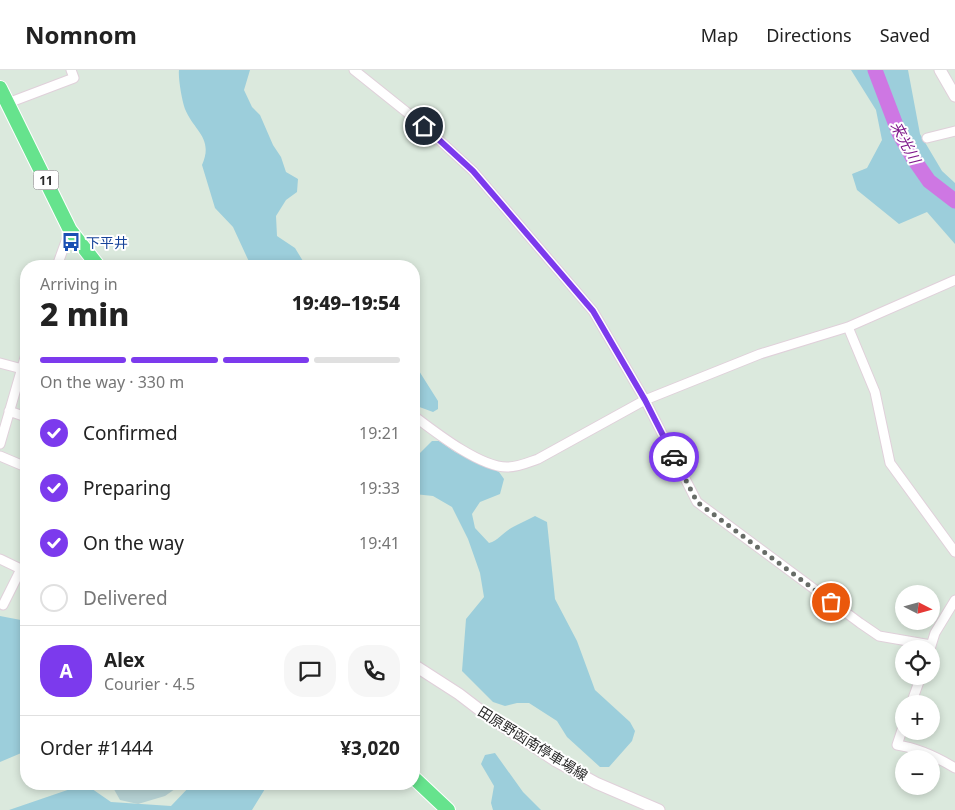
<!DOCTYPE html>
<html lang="en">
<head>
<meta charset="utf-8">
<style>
	:root { --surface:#fff; --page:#f6f6f6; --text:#222; --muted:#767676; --line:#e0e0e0; --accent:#7c3aed }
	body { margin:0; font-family:"Noto Sans","Noto Sans JP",sans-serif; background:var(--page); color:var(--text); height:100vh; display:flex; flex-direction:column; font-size:19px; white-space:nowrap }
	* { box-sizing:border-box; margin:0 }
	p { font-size:16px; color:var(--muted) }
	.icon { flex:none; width:28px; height:28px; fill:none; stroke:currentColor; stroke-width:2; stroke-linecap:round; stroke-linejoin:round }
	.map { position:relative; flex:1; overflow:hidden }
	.sheet { position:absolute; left:20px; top:190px; width:400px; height:530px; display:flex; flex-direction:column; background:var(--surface); border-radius:20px; box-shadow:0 2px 8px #0003 }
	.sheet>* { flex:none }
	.needle { width:32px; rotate:96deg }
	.controls { position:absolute; left:895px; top:515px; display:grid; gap:10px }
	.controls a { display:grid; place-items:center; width:45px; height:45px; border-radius:50%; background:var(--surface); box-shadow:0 2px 8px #0003; font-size:25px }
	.pin { position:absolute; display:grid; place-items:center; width:42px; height:42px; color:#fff; margin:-21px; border:2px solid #fff; border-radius:50%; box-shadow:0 1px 5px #0007 }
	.courier { position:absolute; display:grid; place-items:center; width:50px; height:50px; margin:-25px; border:4px solid #7c3aed; border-radius:50%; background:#fff; color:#222; box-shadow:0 1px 6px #0007 }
	.summary em { font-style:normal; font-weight:800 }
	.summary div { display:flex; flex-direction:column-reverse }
	.summary { display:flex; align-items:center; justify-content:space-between; height:85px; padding:0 20px }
	h1 { font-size:32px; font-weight:800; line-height:38px }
	.bar { display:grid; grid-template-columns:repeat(4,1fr); gap:8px 5px; align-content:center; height:60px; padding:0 20px }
	.bar i { height:6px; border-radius:4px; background:var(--line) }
	.bar .current { background:var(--accent) }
	.bar p { grid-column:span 4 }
	.line { display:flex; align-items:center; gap:12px; padding:0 20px; border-top:1px solid var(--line) }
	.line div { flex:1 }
	.round { display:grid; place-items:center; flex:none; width:52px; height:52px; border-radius:20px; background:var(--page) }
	ol { padding:0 20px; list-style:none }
	li { display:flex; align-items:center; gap:15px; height:55px }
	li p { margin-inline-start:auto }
	li .icon { padding:5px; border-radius:50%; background:var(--accent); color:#fff; stroke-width:4 }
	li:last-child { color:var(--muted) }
	li i { width:28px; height:28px; border:2px solid var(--line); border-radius:50% }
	header { display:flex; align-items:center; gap:30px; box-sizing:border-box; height:70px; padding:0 25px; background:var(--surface); border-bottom:1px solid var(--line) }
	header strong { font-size:24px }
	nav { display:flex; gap:28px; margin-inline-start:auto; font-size:18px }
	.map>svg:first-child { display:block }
	.green { fill:#9ccedb }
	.cemetery { fill:#b4d0d2 }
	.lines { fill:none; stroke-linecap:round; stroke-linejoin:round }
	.river { stroke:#ce77e3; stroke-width:15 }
	.minor-casing { stroke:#e0d0da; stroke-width:11 }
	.secondary-casing { stroke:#e0d0da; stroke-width:13 }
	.primary-casing { stroke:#fff; stroke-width:16 }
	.minor { stroke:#fff; stroke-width:9 }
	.secondary { stroke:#fff; stroke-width:11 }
	.primary { stroke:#66e38d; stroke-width:14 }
	.done { stroke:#676c67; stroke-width:5; stroke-dasharray:0 9 }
	.route { stroke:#7c3aed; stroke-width:6 }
	.labels { text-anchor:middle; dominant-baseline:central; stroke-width:4; stroke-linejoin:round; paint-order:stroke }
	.shield { fill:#fff; stroke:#686868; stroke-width:1 }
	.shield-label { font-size:12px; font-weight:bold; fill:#282828 }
	.transit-label { font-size:14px; fill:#164399; stroke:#fff; text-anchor:start }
	.street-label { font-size:14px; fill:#282828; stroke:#fff }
	.water-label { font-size:15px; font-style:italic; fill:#7f198b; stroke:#fff }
</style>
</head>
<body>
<header>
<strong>Nomnom</strong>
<nav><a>Map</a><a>Directions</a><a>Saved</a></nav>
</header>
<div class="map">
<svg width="955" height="740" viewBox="0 0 955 740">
	<rect width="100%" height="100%" fill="#dbe9dd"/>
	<path class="green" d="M179 0H250L244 20 252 37 260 45 273 75 281 87 286 102 298 109 297 122 286 130 276 146 277 166 295 178 306 196H251L233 157 215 138 202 95C214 68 194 61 185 39 182 31 178 8 179 0Z
		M851 0H908L920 64 942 101 955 113V174L927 142 899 154 857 120 852 104 867 98 882 70 876 40Z
		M414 293 438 331V339L433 342 414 335Z
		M432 371H439L455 382 499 402 504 409 500 424 480 432 472 444 475 458 489 473C499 470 503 462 513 457 520 453 528 450 535 446L547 452 555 529 577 571 595 620 630 652 635 661 632 671 609 697H600L567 667 557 651 529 633H517L505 636 493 632 462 601 466 549 484 527 480 503 468 469 452 437 433 426 414 424V389Z
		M0 546 26 551V681L0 692Z
		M495 683 523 722 541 740H493L491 733 494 716 481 694 485 685Z
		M85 714 111 732 171 736 192 714H268L252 740H9Z"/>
	<path class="cemetery" d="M111 714H182L165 726 138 734 120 730Z"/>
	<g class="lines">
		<path class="river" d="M875 0 899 63 913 88 929 111 955 131"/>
		<g class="minor-casing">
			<path id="minor" d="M354 0 424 56 473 101 593 241 645 330 697 432 860 553 879 566 931 575
				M8 33 74 8 71 0
				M927 68 955 61
				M57 196 70 160
				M848 257 875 322 890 393 955 482
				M0 293 26 300
				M9 341 26 347
				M414 346C435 362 481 398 508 397 519 397 529 392 538 389L645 330 760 284 848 257 955 210
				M0 374 26 284
				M0 386 26 397
				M0 489 25 501
				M3 535 21 499
				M930 579 935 563 955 530
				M911 634 921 606
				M904 654 897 675C918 678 937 687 955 698"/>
		</g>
		<g class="secondary-casing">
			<path id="secondary" d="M940 0 955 26
				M414 595 459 624 489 647 556 691 596 713 659 740"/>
		</g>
		<g class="primary-casing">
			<path id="primary" d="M0 18 70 160 98 196
				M414 708 448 740"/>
		</g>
		<use href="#minor" class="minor"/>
		<use href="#secondary" class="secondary"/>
		<use href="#primary" class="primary"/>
	</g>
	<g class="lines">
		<path class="done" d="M674 387 697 432 831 532"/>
		<path class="route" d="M424 56 473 101 593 241 645 330 674 387"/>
	</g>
	<defs>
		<g id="bus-bare" transform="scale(1.5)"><path d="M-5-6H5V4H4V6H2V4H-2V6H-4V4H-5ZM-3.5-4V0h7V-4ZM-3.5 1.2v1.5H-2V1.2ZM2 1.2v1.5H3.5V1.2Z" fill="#1a4fb4" stroke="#fff" stroke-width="2.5" paint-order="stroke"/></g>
	</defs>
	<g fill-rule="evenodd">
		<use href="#bus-bare" x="71" y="172"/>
	</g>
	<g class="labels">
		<rect class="shield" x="33.5" y="100.5" width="25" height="19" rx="4"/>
		<g class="shield-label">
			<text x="46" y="110">11</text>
		</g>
		<g class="transit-label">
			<text x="86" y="172">下平井</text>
		</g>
		<g class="street-label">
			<text transform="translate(533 673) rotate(32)">田原野函南停車場線</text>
		</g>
		<g class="water-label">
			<text transform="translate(906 72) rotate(62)">来光川</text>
		</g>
	</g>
</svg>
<div class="controls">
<a><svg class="needle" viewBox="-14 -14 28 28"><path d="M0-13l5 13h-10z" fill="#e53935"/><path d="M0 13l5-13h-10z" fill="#767676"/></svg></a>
<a><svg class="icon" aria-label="locate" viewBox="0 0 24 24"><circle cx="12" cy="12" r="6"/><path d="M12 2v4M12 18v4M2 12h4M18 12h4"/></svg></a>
<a>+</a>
<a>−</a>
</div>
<div class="pin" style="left:831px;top:532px;background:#ea580c"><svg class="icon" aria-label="bag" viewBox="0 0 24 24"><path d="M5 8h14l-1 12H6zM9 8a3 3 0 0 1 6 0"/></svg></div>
<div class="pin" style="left:424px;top:56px;background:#1f2937"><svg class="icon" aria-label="home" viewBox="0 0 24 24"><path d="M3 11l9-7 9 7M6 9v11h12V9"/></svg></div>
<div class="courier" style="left:674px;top:387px"><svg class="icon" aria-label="car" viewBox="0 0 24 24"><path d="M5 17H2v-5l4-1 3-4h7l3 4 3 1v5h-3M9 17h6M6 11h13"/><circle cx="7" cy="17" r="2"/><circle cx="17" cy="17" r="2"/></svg></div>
<section class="sheet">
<div class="summary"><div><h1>2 min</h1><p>Arriving in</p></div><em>19:49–19:54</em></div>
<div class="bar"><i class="current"></i><i class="current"></i><i class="current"></i><i></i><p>On the way · 330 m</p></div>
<ol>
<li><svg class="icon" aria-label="check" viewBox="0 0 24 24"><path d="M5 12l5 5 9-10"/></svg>Confirmed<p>19:21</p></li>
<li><svg class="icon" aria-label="check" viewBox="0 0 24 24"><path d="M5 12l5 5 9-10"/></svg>Preparing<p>19:33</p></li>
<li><svg class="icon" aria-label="check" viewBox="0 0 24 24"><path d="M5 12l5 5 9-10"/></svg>On the way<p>19:41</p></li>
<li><i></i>Delivered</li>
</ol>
<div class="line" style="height:90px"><b class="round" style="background:var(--accent);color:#fff">A</b><div><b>Alex</b><p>Courier · 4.5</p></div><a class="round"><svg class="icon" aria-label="chat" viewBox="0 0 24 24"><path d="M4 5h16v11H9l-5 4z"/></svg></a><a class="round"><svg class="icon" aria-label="phone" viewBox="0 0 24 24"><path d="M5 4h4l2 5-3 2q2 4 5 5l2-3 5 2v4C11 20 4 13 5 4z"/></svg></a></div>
<div class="line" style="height:65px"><div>Order #1444</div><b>¥3,020</b></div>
</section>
</div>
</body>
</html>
